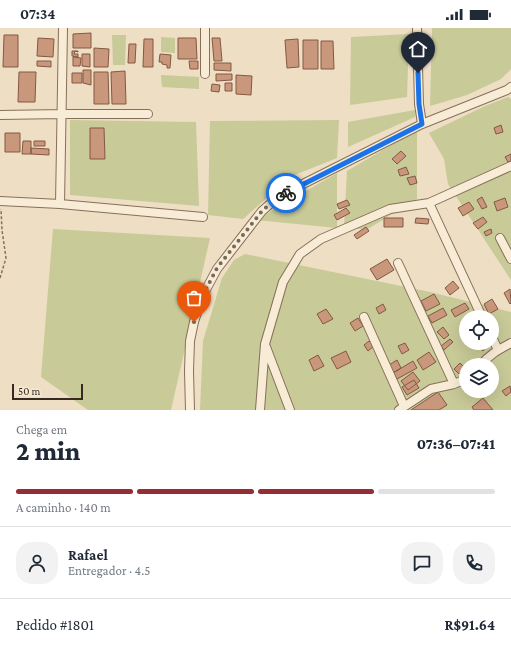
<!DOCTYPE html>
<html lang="pt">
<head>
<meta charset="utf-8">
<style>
	:root { --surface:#fff; --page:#f2f2f3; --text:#1f2937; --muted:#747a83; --line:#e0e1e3; --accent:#942d34 }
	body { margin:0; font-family:"Crimson Pro",serif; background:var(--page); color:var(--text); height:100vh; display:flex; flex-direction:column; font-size:15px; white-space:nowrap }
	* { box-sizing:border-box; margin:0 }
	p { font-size:13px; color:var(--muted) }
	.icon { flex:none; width:22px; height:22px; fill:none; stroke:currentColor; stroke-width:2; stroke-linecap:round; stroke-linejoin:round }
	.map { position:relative; height:382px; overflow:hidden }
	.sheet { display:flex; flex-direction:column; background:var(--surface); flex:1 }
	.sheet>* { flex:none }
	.tools { position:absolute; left:459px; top:282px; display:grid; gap:8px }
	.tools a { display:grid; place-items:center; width:40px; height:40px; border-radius:50%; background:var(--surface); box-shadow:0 4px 16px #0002; font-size:20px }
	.scale { position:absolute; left:12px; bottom:10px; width:71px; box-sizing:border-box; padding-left:4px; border:2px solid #37291f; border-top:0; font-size:11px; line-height:14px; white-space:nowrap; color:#37291f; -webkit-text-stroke:3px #f4e9d3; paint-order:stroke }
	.pin { position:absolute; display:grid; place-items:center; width:34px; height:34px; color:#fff; margin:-41px -17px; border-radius:50% 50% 50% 0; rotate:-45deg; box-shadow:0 0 4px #0007 }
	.pin .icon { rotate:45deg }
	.courier { position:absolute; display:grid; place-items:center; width:40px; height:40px; margin:-20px; border:3px solid #1a73e8; border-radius:50%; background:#fff; color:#222; box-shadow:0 1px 5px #0007 }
	.summary em { font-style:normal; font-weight:800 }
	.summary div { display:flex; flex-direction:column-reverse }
	.summary { display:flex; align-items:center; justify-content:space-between; height:68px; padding:0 16px }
	h1 { font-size:26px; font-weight:800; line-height:30px }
	.bar { display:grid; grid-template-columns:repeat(4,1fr); gap:6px 4px; align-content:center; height:48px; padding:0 16px }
	.bar i { height:5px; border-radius:3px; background:var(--line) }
	.bar .selected { background:var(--accent) }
	.bar p { grid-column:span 4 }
	.line { display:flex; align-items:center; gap:10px; padding:0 16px; border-top:1px solid var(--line) }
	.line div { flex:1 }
	.round { display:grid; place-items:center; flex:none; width:42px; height:42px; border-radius:16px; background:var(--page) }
	.status { display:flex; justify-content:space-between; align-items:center; height:28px; padding:0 20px; background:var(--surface); direction:ltr }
	.status svg { height:11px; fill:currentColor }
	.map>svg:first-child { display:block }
	.green { fill:#c8ca98; fill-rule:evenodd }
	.building { fill:#c9977b; stroke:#855842 }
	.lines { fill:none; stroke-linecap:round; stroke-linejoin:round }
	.street-casing { stroke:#87705b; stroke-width:10 }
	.path { stroke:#87705b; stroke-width:1.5; stroke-dasharray:3 2; stroke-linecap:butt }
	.street { stroke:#f8ecd7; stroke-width:8 }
	.done { stroke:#776859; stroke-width:4; stroke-dasharray:0 7.2 }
	.route { stroke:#1a73e8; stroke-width:5 }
</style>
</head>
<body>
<div class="status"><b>07:34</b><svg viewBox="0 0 49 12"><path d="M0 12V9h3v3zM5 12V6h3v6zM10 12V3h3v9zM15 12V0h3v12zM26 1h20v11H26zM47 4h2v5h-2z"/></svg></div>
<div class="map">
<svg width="511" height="382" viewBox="0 0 511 382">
	<rect width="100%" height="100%" fill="#eddec4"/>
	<path class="green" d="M432 0H511V41L501 51 467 67 430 78Z
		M409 6 407 69 350 77 351 9Z
		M112 7H126L125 37H113Z
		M161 9 175 10V25L161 24Z
		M161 47 199 49V61L162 59Z
		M508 69 511 71V252L448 156 444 131 429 105 485 78Z
		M415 82V89L348 119V94Z
		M70 92 196 94 199 178 70 167Z
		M339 92 337 130 292 148 243 191 208 187 210 93Z
		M417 102V171L366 202 344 199 347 143Z
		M337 145V200L256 192Z
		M53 201 210 210 171 382H88L41 349Z
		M245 226 430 264 511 284V382H200L203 313 222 250 234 232ZM466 289H492V315H466ZM466 337H492V363H466Z"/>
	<path class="building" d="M91 5V20H73V6Z
		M4 7H18V39H3Z
		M38 10 54 11 53 29 37 28Z
		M178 10H196L197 31H178Z
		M212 10H220L222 33H214Z
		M144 11H153V39H143Z
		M298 11 299 39 287 40 285 12Z
		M303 12H318V41H303Z
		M321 13H333L334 41H321Z
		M129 16H136L135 35H128Z
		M94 20 109 21 108 39H94Z
		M72 23H78V24L75 23 74 26H78V29L72 28Z
		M82 26H90V39L82 38Z
		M160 26 171 27 170 40H167V37L162 36V34H159Z
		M73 29 81 30 80 38H73Z
		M37 33H51V39L37 38Z
		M189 33H198V41H190Z
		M214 35H231V43L214 42Z
		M83 42H91V57L83 55Z
		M125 43 126 76H112L111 44Z
		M19 44H36L35 74H18Z
		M94 44H108L109 76H94Z
		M72 45H82V55H72Z
		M216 46H232V52L216 53Z
		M236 47 252 48 251 67 236 66Z
		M225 55H232V63H225Z
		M212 56 220 57 219 64 211 63Z
		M501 97 503 104 496 106 494 100Z
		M90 100H104L105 131H90Z
		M5 105H20V124H5Z
		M23 113H31V126H22Z
		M34 113H45V118H34Z
		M31 120 49 121V127L31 126Z
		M401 123 406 128 397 136 392 131Z
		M511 126V133L508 134 505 129Z
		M406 139 409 146 400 148 398 142Z
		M415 148 417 155 410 157 407 150Z
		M482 169 487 179 482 181 477 172Z
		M505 170 508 179 497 183 494 174Z
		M347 172 350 177 339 181 337 176Z
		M469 174 474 181 463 188 458 180Z
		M346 180 350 185 337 192 334 187Z
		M483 189 487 194 478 201 473 195Z
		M384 190H403V199H384Z
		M416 190 429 191 428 196 415 195Z
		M366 199 369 203 357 211 354 207Z
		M491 201 492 205 486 208 484 204Z
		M387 231 394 242 377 252 370 241Z
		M453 253 459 260 450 267 445 260Z
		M510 261 511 275 510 276 504 265Z
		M434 266 440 276 426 283 421 273Z
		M492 271 498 281 489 286 484 276Z
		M465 275 469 281 455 289 451 282Z
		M383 276 386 282 379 286 376 280Z
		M443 280 447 287 432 295 428 288Z
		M326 281 333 291 323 296 317 286Z
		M358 290 363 298 355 303 350 295Z
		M443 299 449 307 444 311 437 304Z
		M450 311 453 314 444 322 441 318Z
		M369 313 374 318 368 323 364 317Z
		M405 315 409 322 402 326 398 318Z
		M479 315H488L483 323 477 318Z
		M346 323 351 334 337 341 331 330Z
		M429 324 436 334 423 342 417 332Z
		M318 327 324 338 314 343 309 332Z
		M397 332 401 340 393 345 389 337Z
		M413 333 417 340 397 351 393 345Z
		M460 335 465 340 459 346 454 341Z
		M413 344 420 353 408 362 401 353Z
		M414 352 419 360 407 367 402 359Z
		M510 358 511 364 506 368 502 363Z
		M438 364 447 377 439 382H411Z
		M483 370 493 382H474L472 379Z"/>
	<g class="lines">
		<g class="street-casing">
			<path id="street" d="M417 0 419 76 422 96
				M205 46V0
				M0 87 62 86H148
				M0 173 60 176 203 189
				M60 176 63 0
				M500 210 511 231
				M398 235 454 356
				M364 289 404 378
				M482 289 429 175 511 138
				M492 309 498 322
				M266 319 290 382
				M481 337C490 326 498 322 511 315
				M190 382 189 343 190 313 194 294 202 269 217 241 262 183 278 169 299 158 422 96 507 62 511 59
				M260 382 265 316 283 254 300 226 321 211 390 181 429 175
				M399 382 431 361 454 356 466 351"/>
		</g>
		<path class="path" d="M0 250 6 230 2 202 1 181"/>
		<use href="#street" class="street"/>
	</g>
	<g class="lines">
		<path class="done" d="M194 294 202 269 217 240 262 183 278 169 286 165"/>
		<path class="route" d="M286 165 422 96 419 76 418 45"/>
	</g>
</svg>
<div class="tools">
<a><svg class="icon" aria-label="locate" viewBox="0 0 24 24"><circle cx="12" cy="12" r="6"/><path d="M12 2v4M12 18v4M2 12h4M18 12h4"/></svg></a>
<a><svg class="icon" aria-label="layers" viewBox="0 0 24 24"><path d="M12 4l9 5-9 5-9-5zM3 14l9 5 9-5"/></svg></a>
</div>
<div class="scale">50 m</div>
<div class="pin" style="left:194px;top:294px;background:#ea580c"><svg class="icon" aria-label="bag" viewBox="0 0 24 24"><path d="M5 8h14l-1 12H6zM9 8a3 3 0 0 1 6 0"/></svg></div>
<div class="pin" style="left:418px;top:45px;background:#1f2937"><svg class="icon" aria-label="home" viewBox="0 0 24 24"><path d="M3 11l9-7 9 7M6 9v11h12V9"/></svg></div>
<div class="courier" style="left:286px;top:165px"><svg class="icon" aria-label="bike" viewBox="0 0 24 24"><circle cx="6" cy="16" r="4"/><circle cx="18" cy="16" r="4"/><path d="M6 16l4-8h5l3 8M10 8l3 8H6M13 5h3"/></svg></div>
</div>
<section class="sheet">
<div class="summary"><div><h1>2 min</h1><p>Chega em</p></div><em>07:36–07:41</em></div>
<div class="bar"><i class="selected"></i><i class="selected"></i><i class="selected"></i><i></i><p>A caminho · 140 m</p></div>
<div class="line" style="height:72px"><a class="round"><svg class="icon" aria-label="person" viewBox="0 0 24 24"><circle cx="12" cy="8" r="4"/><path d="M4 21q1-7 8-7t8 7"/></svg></a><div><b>Rafael</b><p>Entregador · 4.5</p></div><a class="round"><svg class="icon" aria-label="chat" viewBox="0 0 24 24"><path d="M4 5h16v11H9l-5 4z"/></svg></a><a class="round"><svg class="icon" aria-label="phone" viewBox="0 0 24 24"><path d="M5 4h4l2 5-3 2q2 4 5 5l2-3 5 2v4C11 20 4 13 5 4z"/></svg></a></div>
<div class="line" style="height:52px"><div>Pedido #1801</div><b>R$91.64</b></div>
</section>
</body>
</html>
